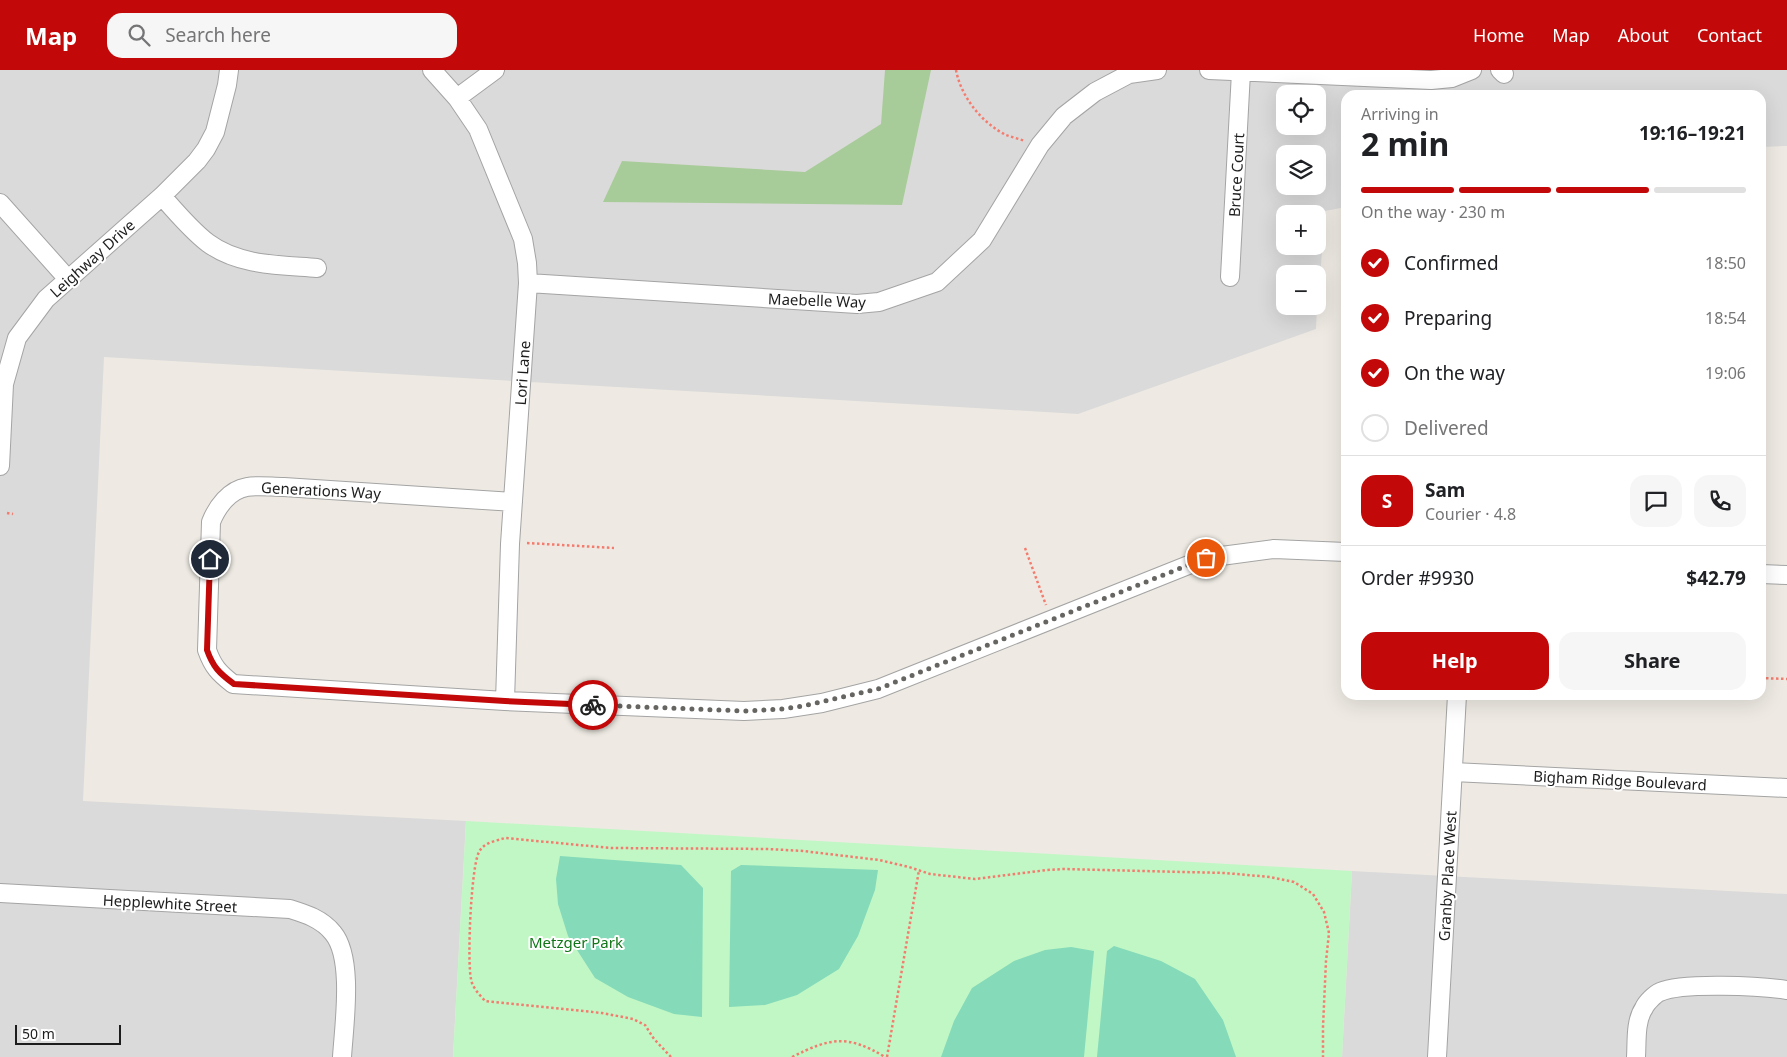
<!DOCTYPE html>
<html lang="en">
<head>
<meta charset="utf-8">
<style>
	:root { --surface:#fff; --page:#f6f6f6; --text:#202124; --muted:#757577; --line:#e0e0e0; --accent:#c20808 }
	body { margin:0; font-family:"Noto Sans",sans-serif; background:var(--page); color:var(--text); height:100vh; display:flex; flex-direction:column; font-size:19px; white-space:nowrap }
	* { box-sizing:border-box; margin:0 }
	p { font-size:16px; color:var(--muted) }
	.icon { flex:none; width:28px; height:28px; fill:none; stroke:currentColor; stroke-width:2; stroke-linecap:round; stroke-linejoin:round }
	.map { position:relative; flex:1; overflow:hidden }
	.details { position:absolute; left:1341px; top:20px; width:425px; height:610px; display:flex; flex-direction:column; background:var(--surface); border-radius:15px; box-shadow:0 5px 20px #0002 }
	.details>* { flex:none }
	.controls { position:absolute; left:1276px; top:15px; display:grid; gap:10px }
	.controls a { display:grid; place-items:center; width:50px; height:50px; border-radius:10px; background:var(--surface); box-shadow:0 5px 20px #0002; font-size:25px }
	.scale { position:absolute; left:15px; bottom:12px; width:106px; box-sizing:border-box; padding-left:5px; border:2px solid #1d1d1d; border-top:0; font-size:14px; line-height:18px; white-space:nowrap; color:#1d1d1d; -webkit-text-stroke:4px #fff; paint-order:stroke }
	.pin { position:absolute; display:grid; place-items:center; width:42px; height:42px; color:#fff; margin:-21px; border:2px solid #fff; border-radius:50%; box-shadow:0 1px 5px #0007 }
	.courier { position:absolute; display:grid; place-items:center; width:50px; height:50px; margin:-25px; border:4px solid #c20808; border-radius:50%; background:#fff; color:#222; box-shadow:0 1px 6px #0007 }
	.overview em { font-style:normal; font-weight:700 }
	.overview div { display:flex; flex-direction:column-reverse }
	.overview { display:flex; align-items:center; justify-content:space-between; height:85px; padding:0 20px }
	h1 { font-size:32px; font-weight:700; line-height:38px }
	.bar { display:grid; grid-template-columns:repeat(4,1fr); gap:8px 5px; align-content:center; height:60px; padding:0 20px }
	.bar i { height:6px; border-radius:4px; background:var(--line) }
	.bar .active { background:var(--accent) }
	.bar p { grid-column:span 4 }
	.line { display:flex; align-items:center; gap:12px; padding:0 20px; border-top:1px solid var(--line) }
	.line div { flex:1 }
	.round { display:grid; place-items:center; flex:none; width:52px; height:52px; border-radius:15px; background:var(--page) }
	ol { padding:0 20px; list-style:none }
	li { display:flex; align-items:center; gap:15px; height:55px }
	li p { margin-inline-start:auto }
	li .icon { padding:5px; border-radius:50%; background:var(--accent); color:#fff; stroke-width:4 }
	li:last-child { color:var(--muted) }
	li i { width:28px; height:28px; border:2px solid var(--line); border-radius:50% }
	.primary-button { display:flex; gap:10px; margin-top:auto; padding:10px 20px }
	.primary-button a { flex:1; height:58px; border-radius:15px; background:var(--accent); color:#fff; font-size:20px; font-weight:700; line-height:58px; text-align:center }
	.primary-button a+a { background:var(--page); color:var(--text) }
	header { display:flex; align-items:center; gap:30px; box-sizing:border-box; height:70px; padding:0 25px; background:var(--accent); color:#fff }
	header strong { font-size:24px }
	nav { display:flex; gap:28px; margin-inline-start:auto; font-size:18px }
	.search { width:350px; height:45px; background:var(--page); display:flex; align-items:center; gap:12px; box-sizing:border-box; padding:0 18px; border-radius:15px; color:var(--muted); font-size:19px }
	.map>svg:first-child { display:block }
	.residential { fill:#dbdada; fill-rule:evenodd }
	.forest { fill:#a8cc99 }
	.park { fill:#c1f7c5 }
	.pitch { fill:#84dab9 }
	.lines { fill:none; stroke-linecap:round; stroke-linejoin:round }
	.minor-casing { stroke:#a4a4a4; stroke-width:20 }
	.path { stroke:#f47c6e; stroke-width:2.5; stroke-dasharray:2.5 2.5; stroke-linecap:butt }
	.minor { stroke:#fff; stroke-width:18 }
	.done { stroke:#666562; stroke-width:5; stroke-dasharray:0 9 }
	.route { stroke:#c20808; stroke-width:6 }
	.labels { text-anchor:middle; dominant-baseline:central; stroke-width:4; stroke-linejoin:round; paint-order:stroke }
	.street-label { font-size:15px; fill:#1d1d1d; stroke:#fff }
	.park-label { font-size:15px; fill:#107618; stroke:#fff }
</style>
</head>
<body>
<header>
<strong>Map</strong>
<div class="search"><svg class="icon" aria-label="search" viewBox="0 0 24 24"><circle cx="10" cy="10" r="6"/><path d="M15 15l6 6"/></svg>Search here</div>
<nav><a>Home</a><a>Map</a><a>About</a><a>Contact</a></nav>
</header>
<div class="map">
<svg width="1787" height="987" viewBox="0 0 1787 987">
	<rect width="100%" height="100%" fill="#eeeae3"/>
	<path class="residential" d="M0 0H1787V76L1761 77V25H1346V137L1325 141 1318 235V204H1285V236H1317L1316 259 1078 344 104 287 83 731 466 751 453 987H0ZM1285 24H1318V56H1285ZM1285 84H1318V116H1285ZM1285 144H1318V176H1285Z
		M1352 801 1787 824V987H1342Z"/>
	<path class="forest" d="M885 0H931L902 135 603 132 622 91 805 102 881 54Z"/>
	<path class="park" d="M466 751 1352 801 1342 987H453Z"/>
	<path class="pitch" d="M560 786 681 795 703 818 702 947 674 944 628 927 595 908 568 866 558 834 556 809Z
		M741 795 878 800 875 820 858 866 839 899 797 925 765 935 729 937 731 801Z
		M1114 876 1161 891 1195 909 1223 950 1236 987H1097L1107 881Z
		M1071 877 1094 881 1084 987H941L954 951 972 918 1014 891 1045 880Z"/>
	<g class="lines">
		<g class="minor-casing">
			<path id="minor" d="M432 0 457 28 478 59 523 169 527 193 528 213 510 474 505 631
				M1209 0 1431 10 1452 8 1472 0
				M1500 0 1504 4
				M457 28 495 0
				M162 126C176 142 191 160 208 173 239 196 281 195 317 198
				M0 133 67 208
				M1230 207 1241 2
				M528 213 857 234 879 232 937 212 982 170 1040 75 1064 46 1095 22 1129 4 1157 0
				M0 396 4 314 17 268 46 229 162 126 197 91 206 79 215 62 227 15 229 0
				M513 432 284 417C272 417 258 415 247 417 229 420 217 437 211 452L207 580C213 597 219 603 233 614L505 631 744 641 783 639 822 633 878 619 1206 488 1274 479 1346 482
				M1761 504 1787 505
				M1453 702 1787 718
				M0 823 290 839C306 844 322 849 333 863 354 888 344 955 342 987
				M1437 987 1457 625
				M1636 987C1637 972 1635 951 1644 938 1646 933 1655 924 1660 922 1682 912 1761 916 1787 920"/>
		</g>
		<path class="path" d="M956 0C961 27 982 53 1006 65 1012 67 1019 69 1025 71
			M7 443 13 444
			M527 473 614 478
			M1025 478 1046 535
			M1761 608 1787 609
			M671 987 654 969 645 955 633 949 602 943 485 931C479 924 472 917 471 909 467 891 471 797 479 782 484 772 496 771 505 768L611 778 768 779 803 781 879 790 909 797 930 804 975 809 1047 800 1064 799 1225 803 1270 807 1294 812 1313 824 1324 842 1329 863 1326 891 1323 957V987
			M792 987C830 968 847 964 885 987
			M887 987 919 800"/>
		<use href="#minor" class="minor"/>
	</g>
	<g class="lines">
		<path class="done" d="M593 635 744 641 783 639 803 636 878 619 1206 488"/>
		<path class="route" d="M210 489 207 580C213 597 219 603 234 614L505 631 593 635"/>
	</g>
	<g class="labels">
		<g class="street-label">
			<text transform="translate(1236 105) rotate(-87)">Bruce Court</text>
			<text transform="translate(92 188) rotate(-42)">Leighway Drive</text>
			<text transform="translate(817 230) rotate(2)">Maebelle Way</text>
			<text transform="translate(522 303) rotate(-86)">Lori Lane</text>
			<text transform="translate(321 420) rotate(3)">Generations Way</text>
			<text transform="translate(1620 710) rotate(3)">Bigham Ridge Boulevard</text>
			<text transform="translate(1447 806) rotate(-87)">Granby Place West</text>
			<text transform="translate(170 833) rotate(3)">Hepplewhite Street</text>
		</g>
		<g class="park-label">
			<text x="576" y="872">Metzger Park</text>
		</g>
	</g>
</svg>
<div class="controls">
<a><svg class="icon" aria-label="locate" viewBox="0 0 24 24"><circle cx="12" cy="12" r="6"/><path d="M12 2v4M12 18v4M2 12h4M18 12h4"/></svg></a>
<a><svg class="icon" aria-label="layers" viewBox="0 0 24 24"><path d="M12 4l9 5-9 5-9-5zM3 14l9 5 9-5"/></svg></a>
<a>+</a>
<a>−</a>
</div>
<div class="scale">50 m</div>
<div class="pin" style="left:1206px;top:488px;background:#ea580c"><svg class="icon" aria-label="bag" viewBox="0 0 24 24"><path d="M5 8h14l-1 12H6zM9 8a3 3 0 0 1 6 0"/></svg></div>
<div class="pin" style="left:210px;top:489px;background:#1f2937"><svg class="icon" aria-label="home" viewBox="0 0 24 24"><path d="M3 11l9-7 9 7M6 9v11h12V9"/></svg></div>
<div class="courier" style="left:593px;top:635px"><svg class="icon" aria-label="bike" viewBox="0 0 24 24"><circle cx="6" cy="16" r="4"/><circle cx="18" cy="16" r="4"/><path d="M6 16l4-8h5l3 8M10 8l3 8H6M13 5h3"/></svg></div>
<section class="details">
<div class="overview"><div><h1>2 min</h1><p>Arriving in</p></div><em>19:16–19:21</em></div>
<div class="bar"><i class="active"></i><i class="active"></i><i class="active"></i><i></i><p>On the way · 230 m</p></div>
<ol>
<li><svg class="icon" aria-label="check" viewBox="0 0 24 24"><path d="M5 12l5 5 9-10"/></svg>Confirmed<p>18:50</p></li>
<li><svg class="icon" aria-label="check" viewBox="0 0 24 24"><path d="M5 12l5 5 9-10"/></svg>Preparing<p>18:54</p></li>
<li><svg class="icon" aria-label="check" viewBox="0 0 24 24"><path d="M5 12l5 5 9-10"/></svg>On the way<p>19:06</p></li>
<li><i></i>Delivered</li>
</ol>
<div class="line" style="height:90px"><b class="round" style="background:var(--accent);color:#fff">S</b><div><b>Sam</b><p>Courier · 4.8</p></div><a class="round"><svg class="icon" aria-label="chat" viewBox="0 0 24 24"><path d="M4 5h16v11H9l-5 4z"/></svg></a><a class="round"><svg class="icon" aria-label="phone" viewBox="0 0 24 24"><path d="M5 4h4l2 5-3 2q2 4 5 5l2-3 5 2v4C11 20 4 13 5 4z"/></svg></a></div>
<div class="line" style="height:65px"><div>Order #9930</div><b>$42.79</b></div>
<div class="primary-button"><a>Help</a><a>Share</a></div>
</section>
</div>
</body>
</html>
